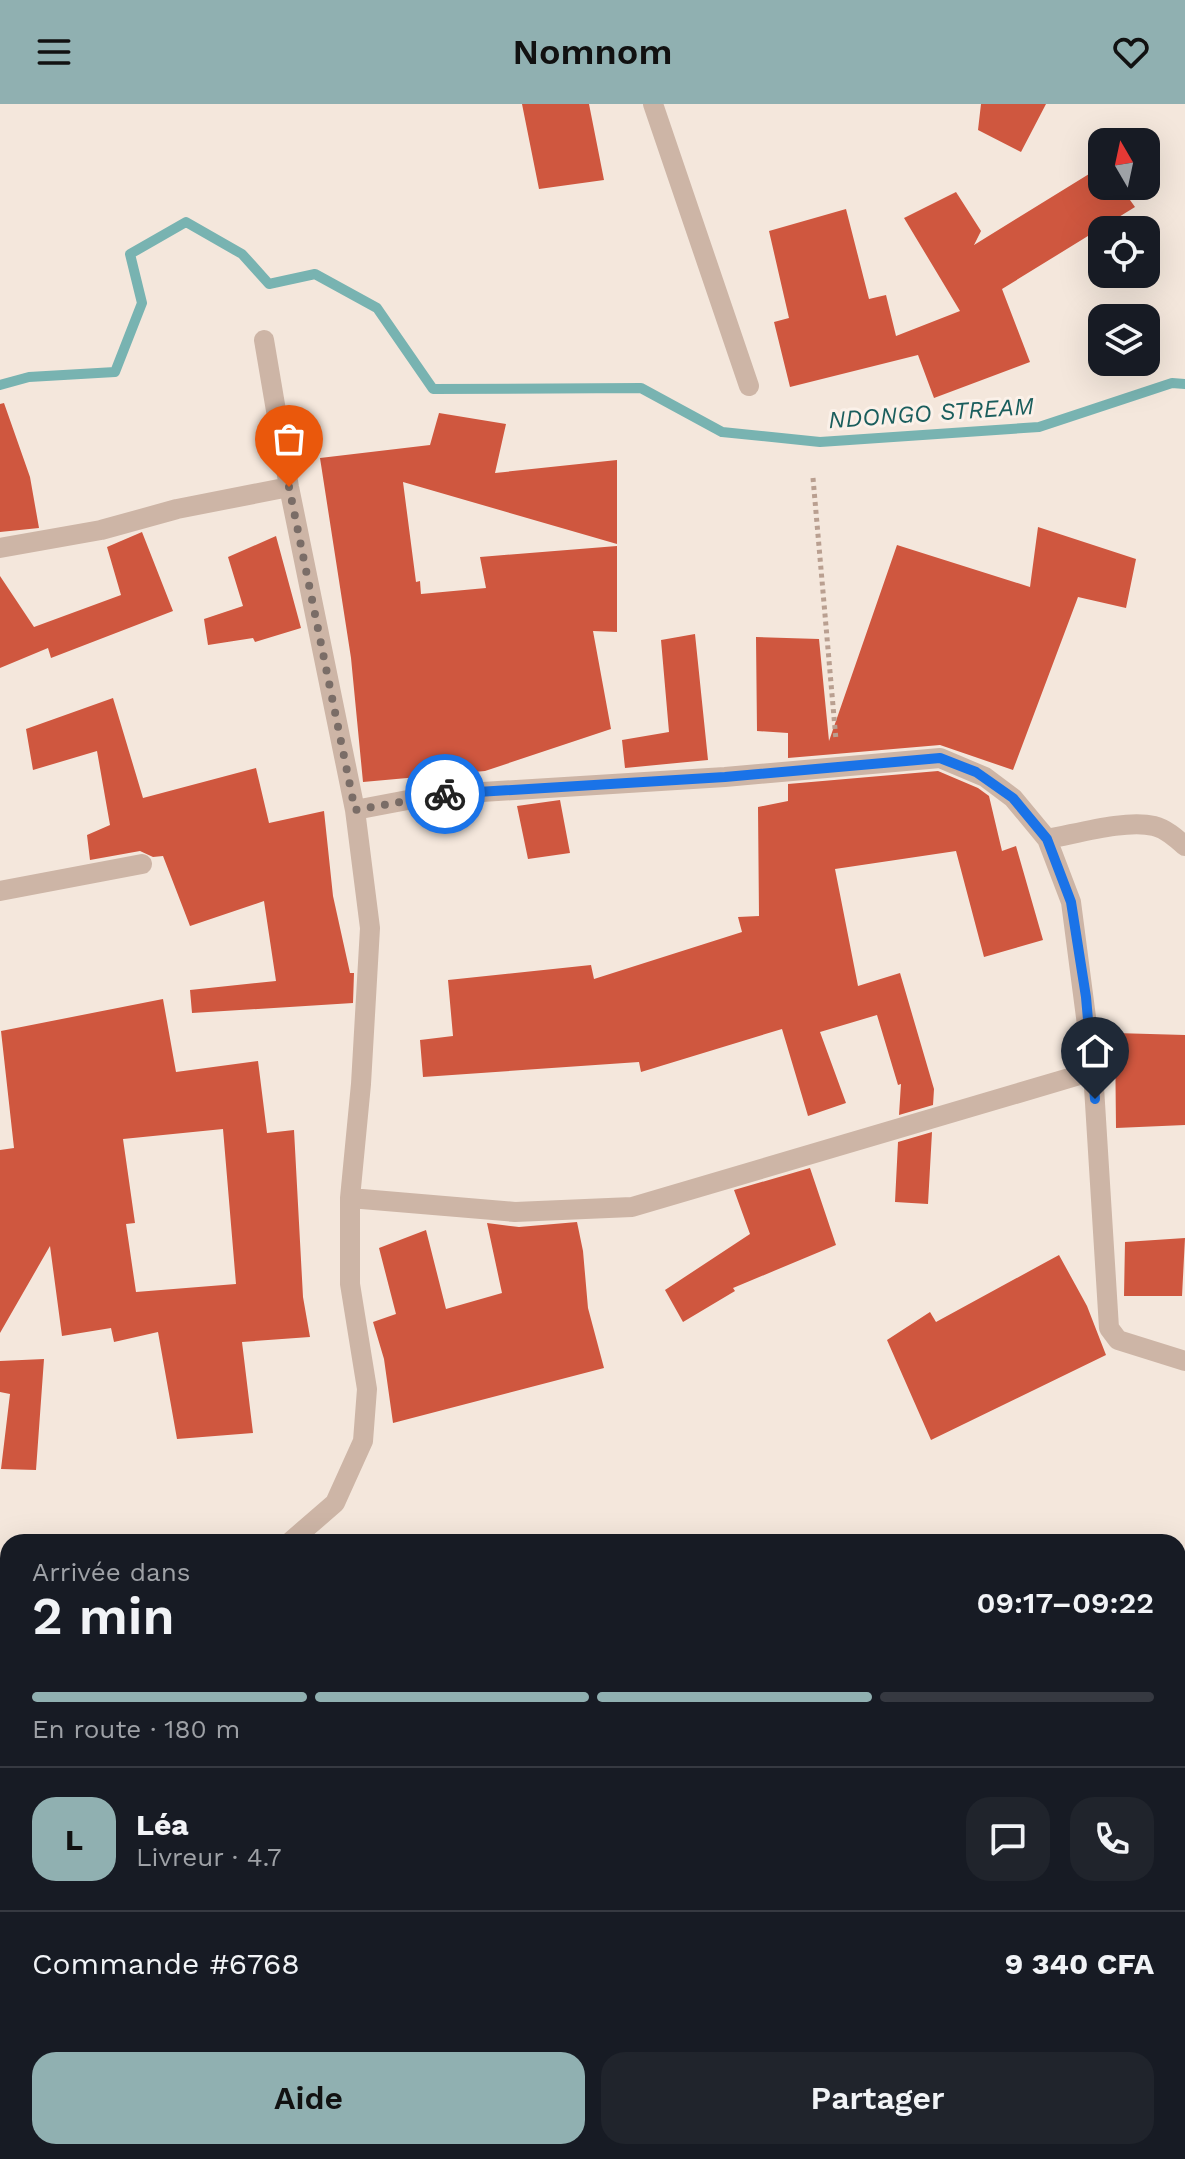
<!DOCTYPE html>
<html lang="fr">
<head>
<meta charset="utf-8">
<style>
	:root { --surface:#171b24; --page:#20242c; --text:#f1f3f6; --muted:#9ea1a6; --line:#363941; --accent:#90b0b1 }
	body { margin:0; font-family:"Work Sans",sans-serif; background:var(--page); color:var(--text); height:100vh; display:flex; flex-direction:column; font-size:30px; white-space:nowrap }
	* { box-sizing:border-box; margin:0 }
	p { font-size:26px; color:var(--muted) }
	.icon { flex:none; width:44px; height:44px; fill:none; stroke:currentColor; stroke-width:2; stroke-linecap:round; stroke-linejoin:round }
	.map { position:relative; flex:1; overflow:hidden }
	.side { position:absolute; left:0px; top:1430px; width:1186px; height:626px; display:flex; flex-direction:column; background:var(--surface); border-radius:24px 24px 0 0; box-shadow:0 8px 32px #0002 }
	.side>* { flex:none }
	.needle { width:52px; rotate:351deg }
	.tools { position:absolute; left:1088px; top:24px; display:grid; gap:16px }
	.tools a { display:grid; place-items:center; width:72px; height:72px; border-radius:16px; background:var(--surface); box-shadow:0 8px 32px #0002; font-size:40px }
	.pin { position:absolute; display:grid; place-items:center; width:68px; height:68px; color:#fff; margin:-82px -34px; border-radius:50% 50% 50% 0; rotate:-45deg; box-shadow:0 0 8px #0007 }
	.pin .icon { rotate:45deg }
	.courier { position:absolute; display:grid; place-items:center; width:80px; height:80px; margin:-40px; border:6px solid #1a73e8; border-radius:50%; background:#fff; color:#222; box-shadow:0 2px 10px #0007 }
	.summary em { font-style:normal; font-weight:600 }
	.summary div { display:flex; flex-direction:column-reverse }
	.summary { display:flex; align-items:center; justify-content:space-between; height:136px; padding:0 32px }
	h1 { font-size:52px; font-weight:600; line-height:60px }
	.bar { display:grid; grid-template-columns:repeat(4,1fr); gap:12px 8px; align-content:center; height:96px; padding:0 32px }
	.bar i { height:10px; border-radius:6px; background:var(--line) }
	.bar .active { background:var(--accent) }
	.bar p { grid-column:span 4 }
	.line { display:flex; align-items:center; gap:20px; padding:0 32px; border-top:2px solid var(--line) }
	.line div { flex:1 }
	.round { display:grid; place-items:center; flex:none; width:84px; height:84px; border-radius:24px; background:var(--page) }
	.button { display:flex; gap:16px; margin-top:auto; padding:16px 32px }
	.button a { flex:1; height:92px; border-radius:24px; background:var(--accent); color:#111; font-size:32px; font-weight:600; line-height:92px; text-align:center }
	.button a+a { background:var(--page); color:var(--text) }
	header { display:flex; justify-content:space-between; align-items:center; height:104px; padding:0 32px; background:var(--accent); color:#111; font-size:36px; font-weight:600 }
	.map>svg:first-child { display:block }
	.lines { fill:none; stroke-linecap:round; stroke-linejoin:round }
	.stream { stroke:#78b3b1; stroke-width:10 }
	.building { fill:#cf573f; fill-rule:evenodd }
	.path { stroke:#b99f90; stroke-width:5; stroke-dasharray:4 4; stroke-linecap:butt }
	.street { stroke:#cdb5a6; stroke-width:20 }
	.done { stroke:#7a6d67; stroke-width:8; stroke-dasharray:0 14.4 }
	.route { stroke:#1a73e8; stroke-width:10 }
	.labels { text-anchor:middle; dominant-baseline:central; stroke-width:6; stroke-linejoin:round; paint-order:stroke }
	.water-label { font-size:24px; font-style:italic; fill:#1a5e5d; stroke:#fbf1e9 }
</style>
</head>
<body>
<header><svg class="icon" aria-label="menu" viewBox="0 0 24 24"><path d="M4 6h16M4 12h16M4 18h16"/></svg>Nomnom<svg class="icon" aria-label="heart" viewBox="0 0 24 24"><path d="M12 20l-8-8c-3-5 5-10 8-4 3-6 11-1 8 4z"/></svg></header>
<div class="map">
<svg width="1185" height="2055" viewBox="0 0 1185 2055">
	<rect width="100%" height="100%" fill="#f4e7dc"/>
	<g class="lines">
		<path class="stream" d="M0 281 29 273 115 268 142 199 130 150 186 118 242 150 269 180 315 170 377 204 433 285 641 284 722 328 820 338 1039 323 1172 279 1185 280"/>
	</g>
	<path class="building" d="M522 0H589L604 76 539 85Z
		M981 0H1046L1021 48 978 26Z
		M1102 62V82H1120L1135 103 1002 185 1030 258 934 294 918 251 790 283 774 218 789 214 769 127 846 105 869 195 886 191 896 232 960 207 904 114 956 88 981 127 974 141Z
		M4 299 30 373 39 424 0 428V300Z
		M439 309 506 320 495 369 617 356V440L403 378 416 478 420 477 421 490 486 484 480 453 617 442V528L593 527 611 625 485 667 363 678 351 554 320 354 430 341Z
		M1038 423 1136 455 1126 504 1078 493 1013 666 940 641 788 654V629L757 627 756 533 819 535 829 637 897 441 1030 483Z
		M142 428 173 507 51 554 48 544 0 564V472L34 523 121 491 107 443Z
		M276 432 301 524 255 538 253 534 208 541 204 515 243 502 228 453Z
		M695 530 708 656 625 664 622 636 669 628 661 536Z
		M113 594 143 694 256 664 269 719 324 707 333 792 350 869H354L353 899 192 909 190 886 276 877 264 797 190 822 163 752 153 753 140 747 90 756 87 731 110 721 97 647 33 666 26 625Z
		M938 667 978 684 989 692 1002 747 1016 742 1043 836 984 853 956 747 835 765 858 882 900 869 934 985 933 1001 899 1011 901 980 898 981 877 911 820 928 846 999 808 1012 782 925 641 968 639 958 423 973 420 936 453 932 448 876 591 861 594 875 742 828 738 813 759 812 758 703 788 697V680Z
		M560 696 570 749 528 755 517 702Z
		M163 895 176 968 258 957 267 1029 294 1026 303 1193 310 1233 242 1238 253 1329 177 1335 158 1228 114 1238 111 1224 62 1232 50 1142 0 1229V1046L14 1044 1 927ZM223 1025 236 1180 136 1188 126 1120 135 1119 123 1035Z
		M1115 929 1185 931V1021L1116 1024Z
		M932 1028 928 1100 895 1098 898 1038Z
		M810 1064 836 1141 733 1184 735 1187 683 1218 665 1186 750 1130 734 1086Z
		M577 1118 583 1147 588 1204 604 1264 393 1319 384 1255 373 1218 396 1210 379 1144 426 1126 446 1205 502 1189 487 1119 519 1123Z
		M1185 1134 1182 1192H1124L1125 1138Z
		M1059 1151 1087 1202 1106 1251 931 1336 887 1236 930 1208 936 1218Z
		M44 1255 36 1366 1 1365 10 1290 0 1288V1257Z"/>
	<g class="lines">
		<path class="path" d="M813 374 836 636"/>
		<path class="street" d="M653 0 749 282
			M264 236 289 383 355 706 434 691 725 673 940 654 985 673 1013 694 1047 735 1071 798 1093 967 1109 1224 1118 1236 1185 1257
			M0 444 101 426 177 405 289 383
			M1047 735C1076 730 1126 715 1154 722 1166 725 1176 734 1185 742
			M0 787 142 760
			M350 1094 515 1108 632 1103 1093 967
			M290 1438 335 1399 363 1337 367 1285 350 1180V1094L361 980 370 824 355 706
			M0 1844 8 1840"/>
	</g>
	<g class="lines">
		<path class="done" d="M289 383 355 706 445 690"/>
		<path class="route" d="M445 690 725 673 940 654 976 668 1013 694 1047 735 1071 798 1086 893 1095 995"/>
	</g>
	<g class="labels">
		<g class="water-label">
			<text transform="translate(931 309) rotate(-4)">NDONGO STREAM</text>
		</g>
	</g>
</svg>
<div class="tools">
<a><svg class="needle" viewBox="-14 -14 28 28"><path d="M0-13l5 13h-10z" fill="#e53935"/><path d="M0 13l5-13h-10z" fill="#9ea1a6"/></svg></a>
<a><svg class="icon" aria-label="locate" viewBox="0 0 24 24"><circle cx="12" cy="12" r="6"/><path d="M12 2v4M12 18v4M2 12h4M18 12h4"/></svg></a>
<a><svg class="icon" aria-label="layers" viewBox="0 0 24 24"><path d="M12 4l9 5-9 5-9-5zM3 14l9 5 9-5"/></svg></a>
</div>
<div class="pin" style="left:289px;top:383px;background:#ea580c"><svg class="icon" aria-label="bag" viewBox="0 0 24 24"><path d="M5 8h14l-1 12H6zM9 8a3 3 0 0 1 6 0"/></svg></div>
<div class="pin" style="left:1095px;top:995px;background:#1f2937"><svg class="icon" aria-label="home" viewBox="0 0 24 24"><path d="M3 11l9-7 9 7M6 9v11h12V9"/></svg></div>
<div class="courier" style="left:445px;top:690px"><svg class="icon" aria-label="bike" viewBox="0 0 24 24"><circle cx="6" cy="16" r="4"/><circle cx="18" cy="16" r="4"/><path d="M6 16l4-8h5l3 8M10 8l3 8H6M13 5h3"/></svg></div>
<section class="side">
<div class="summary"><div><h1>2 min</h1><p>Arrivée dans</p></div><em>09:17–09:22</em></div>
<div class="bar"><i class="active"></i><i class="active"></i><i class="active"></i><i></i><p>En route · 180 m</p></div>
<div class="line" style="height:144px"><b class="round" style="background:var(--accent);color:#111">L</b><div><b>Léa</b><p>Livreur · 4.7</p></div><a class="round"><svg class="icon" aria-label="chat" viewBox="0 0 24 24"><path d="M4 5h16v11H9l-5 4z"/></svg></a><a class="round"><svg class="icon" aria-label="phone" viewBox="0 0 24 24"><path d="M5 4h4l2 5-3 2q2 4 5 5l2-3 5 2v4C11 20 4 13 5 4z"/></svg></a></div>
<div class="line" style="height:104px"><div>Commande #6768</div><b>9 340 CFA</b></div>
<div class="button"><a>Aide</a><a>Partager</a></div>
</section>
</div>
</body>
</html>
